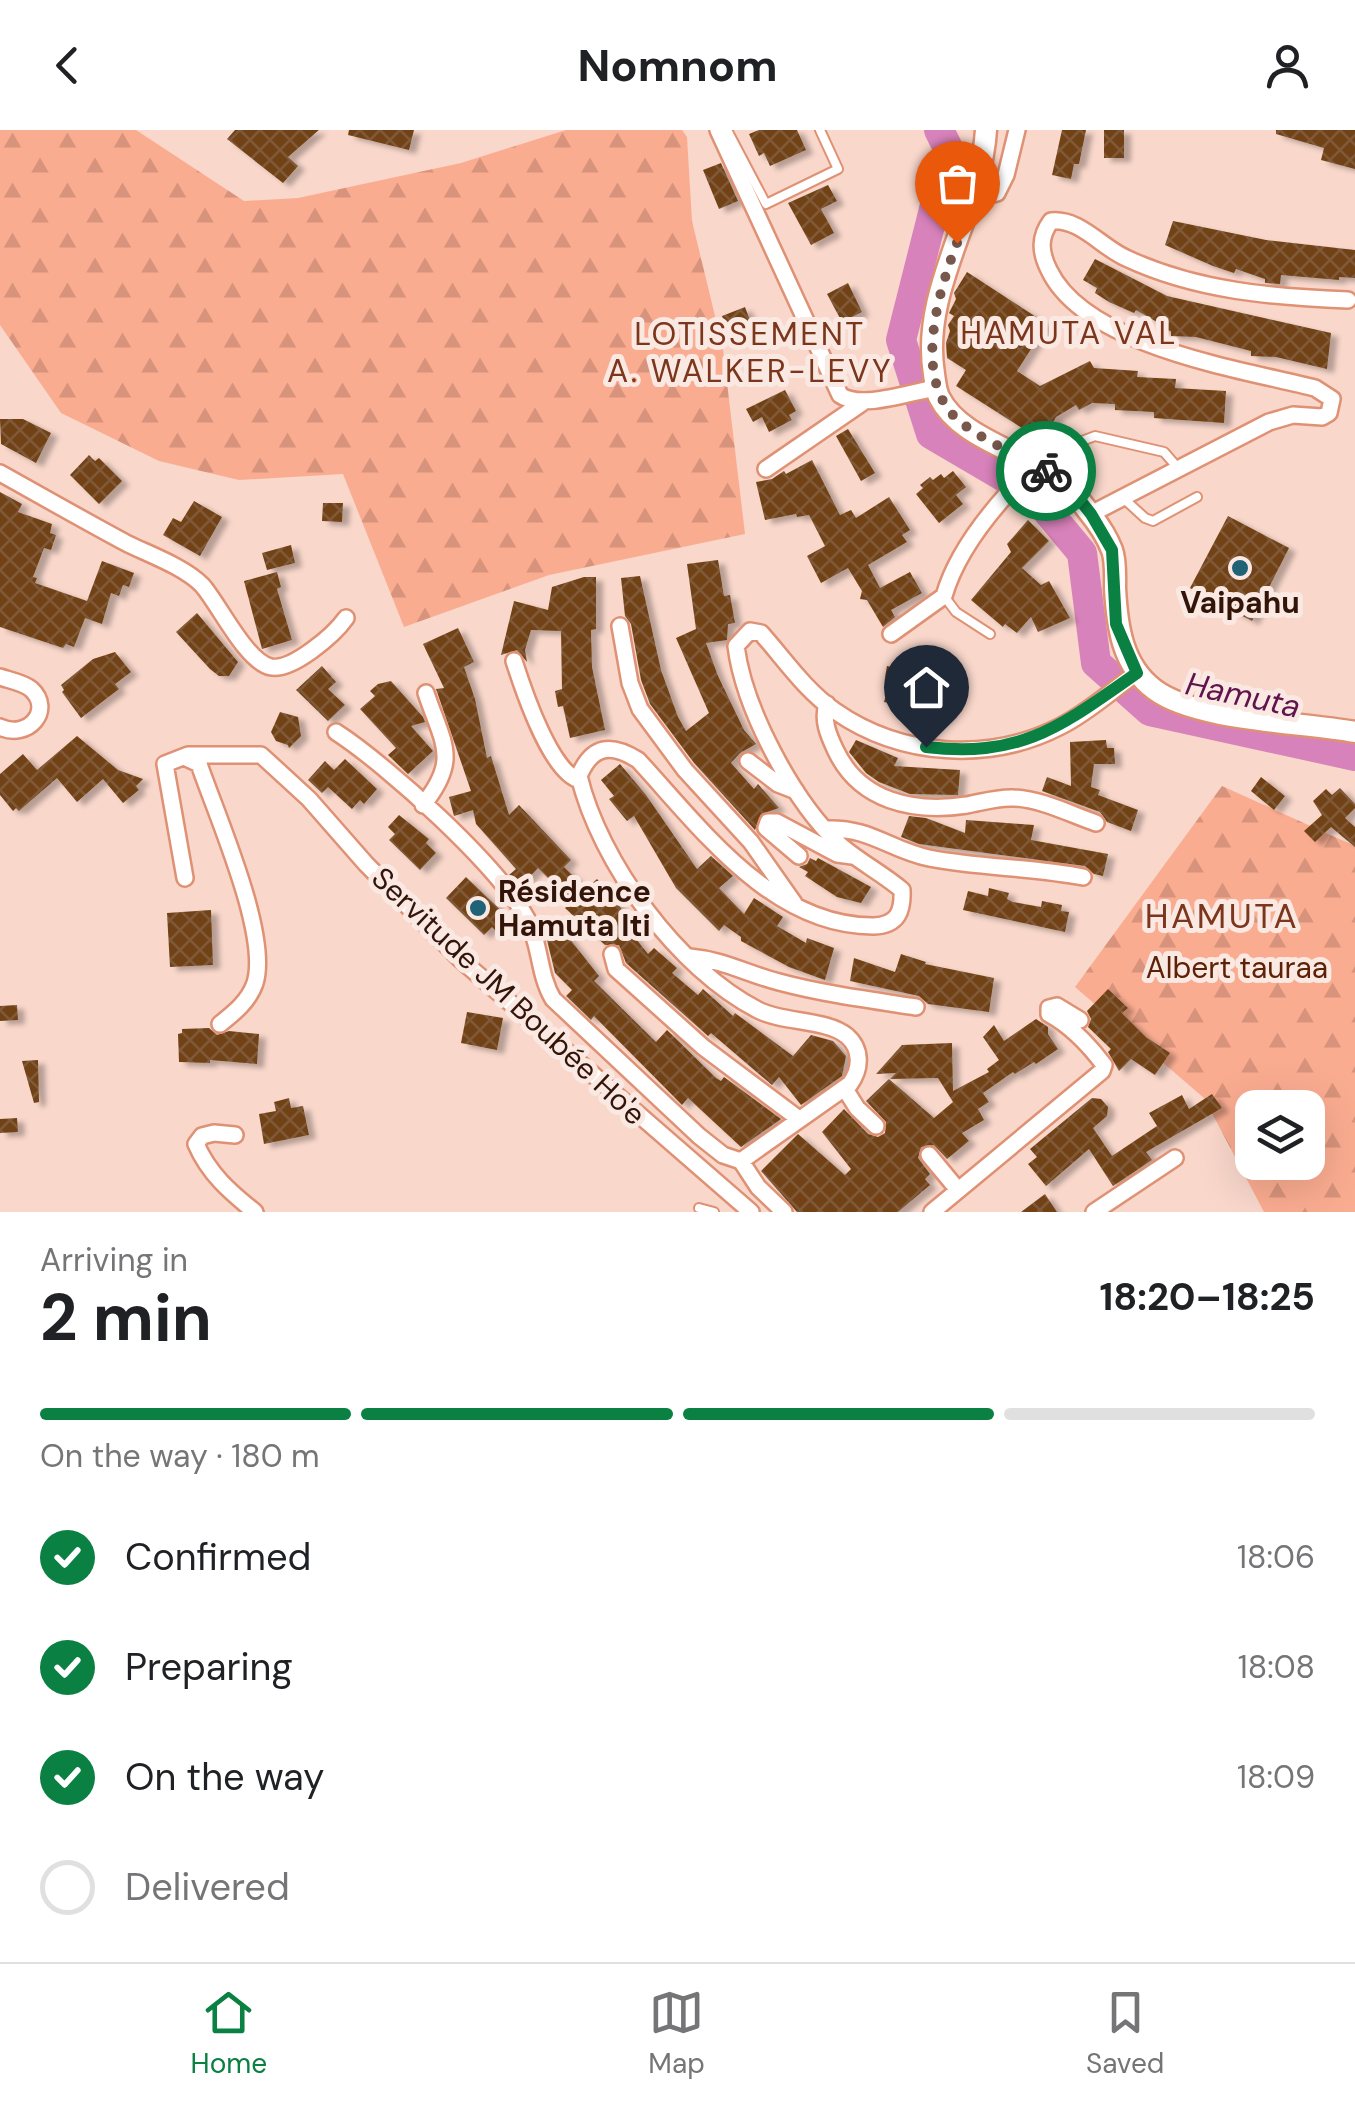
<!DOCTYPE html>
<html lang="en">
<head>
<meta charset="utf-8">
<style>
	:root { --surface:#fff; --page:#f6f6f6; --text:#202124; --muted:#757577; --line:#e0e0e0; --accent:#0b8043 }
	body { margin:0; font-family:"DM Sans",sans-serif; background:var(--page); color:var(--text); height:100vh; display:flex; flex-direction:column; font-size:38px; white-space:nowrap }
	* { box-sizing:border-box; margin:0 }
	p { font-size:32px; color:var(--muted) }
	.icon { flex:none; width:55px; height:55px; fill:none; stroke:currentColor; stroke-width:2; stroke-linecap:round; stroke-linejoin:round }
	.map { position:relative; height:1082px; overflow:hidden }
	.side { display:flex; flex-direction:column; background:var(--surface); flex:1 }
	.side>* { flex:none }
	.controls { position:absolute; left:1235px; top:960px; display:grid; gap:20px }
	.controls a { display:grid; place-items:center; width:90px; height:90px; border-radius:20px; background:var(--surface); box-shadow:0 10px 40px #0002; font-size:50px }
	.pin { position:absolute; display:grid; place-items:center; width:85px; height:85px; color:#fff; margin:-102px -42px; border-radius:50% 50% 50% 0; rotate:-45deg; box-shadow:0 0 10px #0007 }
	.pin .icon { rotate:45deg }
	.courier { position:absolute; display:grid; place-items:center; width:100px; height:100px; margin:-50px; border:8px solid #0b8043; border-radius:50%; background:#fff; color:#222; box-shadow:0 2px 12px #0007 }
	.overview em { font-style:normal; font-weight:700 }
	.overview div { display:flex; flex-direction:column-reverse }
	.overview { display:flex; align-items:center; justify-content:space-between; height:170px; padding:0 40px }
	h1 { font-size:65px; font-weight:700; line-height:75px }
	.bar { display:grid; grid-template-columns:repeat(4,1fr); gap:15px 10px; align-content:center; height:120px; padding:0 40px }
	.bar i { height:12px; border-radius:8px; background:var(--line) }
	.bar .current { background:var(--accent) }
	.bar p { grid-column:span 4 }
	ol { padding:0 40px; list-style:none }
	li { display:flex; align-items:center; gap:30px; height:110px }
	li p { margin-inline-start:auto }
	li .icon { padding:10px; border-radius:50%; background:var(--accent); color:#fff; stroke-width:4 }
	li:last-child { color:var(--muted) }
	li i { width:55px; height:55px; border:5px solid var(--line); border-radius:50% }
	header { display:flex; justify-content:space-between; align-items:center; height:130px; padding:0 40px; background:var(--surface); font-size:45px; font-weight:700 }
	.dock { display:flex; justify-content:space-around; align-items:center; height:140px; border-top:2px solid var(--line); background:var(--surface); font-size:28px; color:var(--muted) }
	.dock a { display:grid; justify-items:center; gap:5px }
	.dock .current { color:var(--accent) }
	.map>svg:first-child { display:block }
	.forest { fill:url(#forest-firs); fill-rule:evenodd }
	.lines { fill:none; stroke-linecap:round; stroke-linejoin:round }
	.river { stroke:#d882bb; stroke-width:30 }
	.building { fill:url(#building-cross-hatch); filter:url(#shadow) }
	.service-casing { stroke:#df9174; stroke-width:12 }
	.minor-casing { stroke:#df9174; stroke-width:20 }
	.secondary-casing { stroke:#df9174; stroke-width:25 }
	.service { stroke:#fff; stroke-width:8 }
	.minor { stroke:#fff; stroke-width:15 }
	.secondary { stroke:#fff; stroke-width:20 }
	.done { stroke:#78584d; stroke-width:10; stroke-dasharray:0 18 }
	.route { stroke:#0b8043; stroke-width:12 }
	.poi-dot { fill:#206276; stroke:#fae8e2; stroke-width:4 }
	.labels { text-anchor:middle; dominant-baseline:central; stroke-width:10; stroke-linejoin:round; paint-order:stroke }
	.poi-label { font-size:30px; font-weight:bold; fill:#321409; stroke:#fae8e2 }
	.park-label { font-size:30px; fill:#5d2107; stroke:#fae8e2 }
	.street-label { font-size:30px; fill:#321409; stroke:#fae8e2 }
	.neighbourhood-label { font-size:32px; letter-spacing:2.5px; fill:#7b361c; stroke:#fae8e2 }
	.water-label { font-size:32px; font-style:italic; fill:#60134c; stroke:#fae8e2 }
	.quarter-label { font-size:35px; letter-spacing:2.5px; fill:#7b361c; stroke:#fae8e2 }
</style>
</head>
<body>
<header><svg class="icon" aria-label="back" viewBox="0 0 24 24"><path d="M15 5l-7 7 7 7"/></svg>Nomnom<svg class="icon" aria-label="person" viewBox="0 0 24 24"><circle cx="12" cy="8" r="4"/><path d="M4 21q1-7 8-7t8 7"/></svg></header>
<div class="map">
<svg width="1355" height="1082" viewBox="0 0 1355 1082">
	<defs>
		<pattern id="forest-firs" width="22" height="20" patternUnits="userSpaceOnUse" patternTransform="scale(2.5)"><rect width="22" height="20" fill="#faac90"/><path d="M5 1l3.5 6h-7zM16 11l3.5 6h-7z" fill="#d7937b"/></pattern>
		<pattern id="building-cross-hatch" width="8" height="8" patternUnits="userSpaceOnUse" patternTransform="scale(2.5)"><rect width="8" height="8" fill="#6f4319"/><path d="M0 0l8 8M0 8l8-8" fill="none" stroke="#805a38"/></pattern>
		<filter id="shadow"><feDropShadow dx="7" dy="4" stdDeviation="2.5" flood-color="#0004"/></filter>
	</defs>
	<rect width="100%" height="100%" fill="#f9d7cb"/>
	<path class="forest" d="M0 0H136L244 71 298 68 461 33 566 0H682L687 7 692 91 723 219 745 404 549 445 404 497 343 344 239 350 159 331 61 283 0 195Z
		M1222 656 1355 716V1082H1264L1204 968 1075 857ZM1252 978H1308V1032H1252Z"/>
	<g class="lines">
		<path class="river" d="M939 0 949 20 901 210 931 304 1033 364 1082 423 1096 533 1150 581 1355 626"/>
	</g>
	<path class="building" d="M235 0H319L288 27 298 36 283 53 227 9Z
		M349 0H414L409 20 348 5Z
		M759 0H797L806 20 770 36 764 23 759 26 749 4Z
		M1062 0H1086L1079 34H1074L1071 49 1052 45Z
		M1104 0H1124V28H1104Z
		M1276 0H1355V39L1321 30 1324 18 1276 4Z
		M721 33 738 71 719 79 703 40Z
		M828 55 837 71 821 79 834 103 811 115 788 73Z
		M1173 91 1266 110 1355 120V148L1339 147V150L1281 145 1280 154 1265 153V149L1236 139 1234 143 1213 136 1165 115Z
		M1095 129 1167 166 1331 203 1327 239 1276 227 1251 226V221L1196 207 1171 206V201L1156 198 1157 192 1136 180 1134 183 1109 172 1095 163 1097 158 1083 150Z
		M967 142 1047 194 1017 241 1040 256 1090 231 1094 238 1138 241 1137 247 1176 249 1175 258 1226 261 1224 293 1154 288V282L1115 280V274L1092 273 1079 280 1076 275 1056 287 1048 301 1042 297 1036 307 956 256 966 240 947 228 946 213 950 201 948 195 954 186 949 183 956 169 954 163Z
		M848 153 862 182 842 192 827 164Z
		M745 177 755 204 736 211 733 204 729 206 722 186Z
		M785 260 796 281 789 285 792 290 769 302 762 287 753 292 746 279Z
		M0 289H23L51 303 36 333 1 314Z
		M848 299 875 343 861 351 836 306Z
		M89 325 95 331 99 328 122 351 99 374 70 345Z
		M812 330 840 385 851 380 856 388 889 367 910 400 902 405 907 412 868 435 880 458 910 442 922 463 891 480 895 487 883 497 867 470 860 469 862 461 848 438 821 453 807 426 825 416 809 385 797 387 796 384 765 390 756 352 772 349 784 341 786 344Z
		M953 341 966 357 956 365 963 374 939 393 916 364 923 358 920 355 930 347 933 350 941 344 944 348Z
		M0 362 22 374 18 382 52 394 50 403 56 405 51 420 44 418 33 447 37 448 35 453 87 471 102 431 134 443 129 457 123 455 119 466 111 463 102 494 85 488 74 517 66 514 63 518 0 497Z
		M194 371 222 387 200 426 163 405 173 388 181 392Z
		M323 373H343L342 392 322 391Z
		M1228 386 1289 418 1252 491 1190 458Z
		M1028 390 1049 411 1022 438 1041 455 1049 451 1070 488 1038 502 1031 487 1017 503 1005 494 1003 497 971 470 1011 422 1007 414Z
		M291 415 295 433 267 440 262 423Z
		M718 430 724 466 730 465 735 493 728 494 727 510 706 513 718 546 744 600 756 614 740 623 731 633 754 659 758 654 779 678 761 684 755 700 694 633 650 574 641 550 631 494 625 486 621 448 640 446 661 540 678 587 686 601 709 583 676 508 696 499 687 434Z
		M277 442 281 457 277 459 292 510 262 519 244 451Z
		M584 447H596V499L591 500 592 537 605 600 570 608 563 576 558 577 555 561 562 559 561 501 531 500 525 520 527 532 517 520 501 525 514 471 548 480 552 457Z
		M197 483 238 532 229 546H219L210 539 176 502Z
		M458 498 474 532 464 537 475 569 487 628 491 626 509 685 519 675 571 730 564 737 586 759 597 749 630 789 624 794 648 824 654 818 677 838 672 843 698 865 703 859 733 886 735 883 793 926 811 905 833 911 846 926 842 946 801 975 779 947 772 955 711 903 708 906 626 833 619 815H605L565 778 572 772 538 738 520 757 509 745 516 739 476 694 473 680 454 686 449 667 471 661 436 559 444 558 423 514Z
		M115 522 131 542 115 554 119 559 81 588 62 562 64 560 61 555 93 529Z
		M322 536 336 552 328 559 345 575 328 591 296 560Z
		M887 536 924 544 922 552 953 561 945 588 884 572 890 550 885 547Z
		M391 551 423 587 425 592 411 596 433 621 408 644 388 625 396 618 360 579 375 566 370 561 378 554Z
		M280 582 298 587 301 606 289 618 288 615 276 611 271 602Z
		M77 606 118 640 143 649 136 656 139 660 123 673 103 649 77 672 57 648 19 681 16 678 13 681 0 665V644L23 624 37 640Z
		M856 610 898 628 894 636 960 640 958 665 910 664 879 652 866 643 849 622Z
		M1106 610 1107 618H1114L1115 634H1094L1091 657 1100 660 1098 665 1138 680 1131 701 1107 692 1100 682 1042 661 1047 647 1071 656 1070 612Z
		M345 629 377 659 364 674 360 670 352 679 328 657 322 663 308 650 325 631 334 640Z
		M620 634 646 665 697 739 711 726 733 746 719 758 744 784 754 768 783 787 777 796 806 813 807 808 834 818 825 850 789 837 741 811V807L724 795 719 801 676 758 634 686 627 691 609 669 614 666 601 650Z
		M1261 647 1285 666 1274 680 1251 661Z
		M1340 658 1355 674V678L1345 688 1355 697V717L1331 697 1315 712 1304 701 1322 685 1313 671 1326 659 1332 665Z
		M399 685 429 709 426 713 436 723 420 740 389 710 395 704 388 697Z
		M909 686 926 688 965 703 966 690 1034 695 1031 710 1108 724 1103 746 1094 744 1085 736 919 714 901 707Z
		M810 728 816 731 818 728 871 757 861 773 837 767 805 746 808 742 799 737 807 734Z
		M466 747 510 789 497 802 492 797 484 805 446 768Z
		M989 758 1009 763 1007 769 1013 772 1041 777 1042 771 1062 775 1061 781 1069 782 1065 802 963 780 968 761 988 766Z
		M211 780 213 835 170 837 167 783Z
		M558 794 599 846 594 851 656 912 667 900 716 948 721 951 724 947 781 989 741 1017 688 968 682 975 594 886 591 890 566 866 572 860 555 843 546 806Z
		M901 824 926 832 925 834 994 848 989 882 928 874 919 866 850 851 854 828 895 842Z
		M1108 859 1128 878 1122 883 1146 907 1170 923 1155 945 1131 929 1119 941 1108 922 1111 919 1088 897 1091 889 1087 881Z
		M17 875 18 890 0 891V876Z
		M467 882 503 888 497 920 461 913Z
		M1036 889 1048 897V904L1058 919 1036 934 1034 932 1015 944 1013 942 983 963 989 972 978 979 984 990 962 1003 969 1011 947 1029 934 1015 921 1017 918 1028 930 1044 925 1049 930 1055 898 1082H797L761 1041 798 1004 845 1045 851 1039 822 1002 844 979 868 1004 878 1007 885 1003 886 992 866 971 889 949 934 988 953 972 938 948 890 949 896 943 876 944 902 915 952 913 953 961 989 942 987 939 999 930 983 907 994 895 1004 911Z
		M209 898 217 905 229 901 259 904 257 934 210 930V933L179 932 178 904 182 903V899Z
		M38 930 39 972 34 973 22 931Z
		M1212 964 1222 978 1146 1022 1152 1030 1113 1056 1089 1019 1046 1056 1028 1034 1037 1027 1030 1019 1092 968 1101 969 1108 977 1107 986 1093 998 1112 1026 1157 996 1149 983 1182 965 1189 979Z
		M289 968 291 978 303 976 309 1005 264 1014 259 984 276 981 274 972Z
		M17 988 18 1002 0 1003V989Z
		M1045 1064 1057 1082H1021Z"/>
	<g class="lines">
		<g class="service-casing">
			<path id="service" d="M727 0 766 74 838 39 820 0
				M1046 338 1082 311 1095 306 1164 322 1178 338
				M1122 367 1145 388 1153 391 1197 367
				M944 466 956 482 990 504
				M699 1078 714 1082"/>
		</g>
		<g class="minor-casing">
			<path id="minor" d="M718 0 840 265C861 280 910 262 936 258
				M972 69 997 63 1006 45 1017 0
				M766 339 862 273
				M0 343C43 367 85 391 128 414 151 425 184 437 202 455 219 474 246 532 271 537 292 541 334 505 346 488
				M1091 384 1269 292 1293 285 1322 287 1329 283 1332 269 1315 258C1239 239 1085 216 1049 140 1040 122 1039 107 1051 91 1080 88 1101 117 1126 128 1196 161 1273 167 1348 170
				M620 496 630 553 640 579 685 640 751 712 794 773
				M891 504 944 466C958 417 999 370 1035 335
				M514 531C523 559 551 644 580 650
				M0 547C9 550 24 553 31 559 54 580 28 610 0 597
				M827 574C822 590 828 604 835 619 859 672 914 683 967 675 983 672 998 667 1014 668 1041 669 1070 684 1096 693
				M336 602C387 635 499 736 527 789 541 814 538 844 553 869L699 1006 723 1025 741 1031 850 954C861 939 862 919 847 906 827 889 783 893 758 880 678 839 600 733 579 646 592 615 611 613 638 630 700 697 772 797 874 796 898 795 903 781 902 760 882 743 858 731 839 714 793 671 744 579 736 516L750 501 761 503C785 530 805 560 835 581 901 627 990 633 1061 596 1089 582 1112 560 1137 543
				M184 627 199 634C216 684 270 805 255 853 249 871 234 883 220 894
				M748 631 778 654 796 661
				M423 675C460 629 443 614 426 563
				M826 699C870 697 890 720 929 728 980 738 1033 737 1083 747
				M799 726 766 698 768 692H777L837 724 852 726
				M185 748 165 634 188 625H261L309 669 366 734 460 829 751 1082
				M612 824 616 839 703 917 799 989
				M690 827C724 830 747 844 779 852 824 864 870 870 916 877
				M845 959 857 978 876 996
				M235 1005 214 1003 202 1006 196 1014C209 1044 230 1062 255 1082
				M929 1025 958 1060
				M741 1031 758 1057 784 1082
				M932 1082 1102 941 1104 935C1089 915 1071 896 1049 884V878L1057 876 1080 890
				M1094 1082 1175 1028"/>
		</g>
		<g class="secondary-casing">
			<path id="secondary" d="M986 0C981 83 920 159 934 244 935 251 936 261 939 267 958 305 1011 318 1044 340 1062 351 1076 364 1088 381 1097 392 1107 407 1112 420 1116 431 1115 446 1115 458 1117 496 1122 536 1155 560 1197 591 1301 592 1355 602"/>
		</g>
		<use href="#service" class="service"/>
		<use href="#minor" class="minor"/>
		<use href="#secondary" class="secondary"/>
	</g>
	<g class="lines">
		<path class="done" d="M957 113C938 163 912 249 958 290 984 312 1018 324 1046 341"/>
		<path class="route" d="M926 617C1023 628 1061 596 1137 543L1116 494 1112 420 1091 384 1072 360 1046 341"/>
	</g>
	<g class="poi-dot">
		<circle cx="1240" cy="438" r="10"/>
		<circle cx="478" cy="778" r="10"/>
	</g>
	<g class="labels">
		<g class="poi-label">
			<text x="1240" y="472">Vaipahu</text>
			<text x="498" y="761" text-anchor="start">Résidence<tspan x="498" dy="34">Hamuta Iti</tspan></text>
		</g>
		<g class="park-label">
			<text x="1237" y="837">Albert tauraa</text>
		</g>
		<g class="street-label">
			<text transform="translate(509 866) rotate(43)">Servitude JM Boubée Ho'e</text>
		</g>
		<g class="neighbourhood-label">
			<text x="1069" y="203">HAMUTA VAL</text>
			<text x="750" y="204">LOTISSEMENT<tspan x="750" dy="37">A. WALKER-LEVY</tspan></text>
		</g>
		<g class="water-label">
			<text transform="translate(1243 565) rotate(12)">Hamuta</text>
		</g>
		<g class="quarter-label">
			<text x="1222" y="786">HAMUTA</text>
		</g>
	</g>
</svg>
<div class="controls">
<a><svg class="icon" aria-label="layers" viewBox="0 0 24 24"><path d="M12 4l9 5-9 5-9-5zM3 14l9 5 9-5"/></svg></a>
</div>
<div class="pin" style="left:957px;top:113px;background:#ea580c"><svg class="icon" aria-label="bag" viewBox="0 0 24 24"><path d="M5 8h14l-1 12H6zM9 8a3 3 0 0 1 6 0"/></svg></div>
<div class="pin" style="left:926px;top:617px;background:#1f2937"><svg class="icon" aria-label="home" viewBox="0 0 24 24"><path d="M3 11l9-7 9 7M6 9v11h12V9"/></svg></div>
<div class="courier" style="left:1046px;top:341px"><svg class="icon" aria-label="bike" viewBox="0 0 24 24"><circle cx="6" cy="16" r="4"/><circle cx="18" cy="16" r="4"/><path d="M6 16l4-8h5l3 8M10 8l3 8H6M13 5h3"/></svg></div>
</div>
<section class="side">
<div class="overview"><div><h1>2 min</h1><p>Arriving in</p></div><em>18:20–18:25</em></div>
<div class="bar"><i class="current"></i><i class="current"></i><i class="current"></i><i></i><p>On the way · 180 m</p></div>
<ol>
<li><svg class="icon" aria-label="check" viewBox="0 0 24 24"><path d="M5 12l5 5 9-10"/></svg>Confirmed<p>18:06</p></li>
<li><svg class="icon" aria-label="check" viewBox="0 0 24 24"><path d="M5 12l5 5 9-10"/></svg>Preparing<p>18:08</p></li>
<li><svg class="icon" aria-label="check" viewBox="0 0 24 24"><path d="M5 12l5 5 9-10"/></svg>On the way<p>18:09</p></li>
<li><i></i>Delivered</li>
</ol>
</section>
<nav class="dock">
<a class="current"><svg class="icon" aria-label="home" viewBox="0 0 24 24"><path d="M3 11l9-7 9 7M6 9v11h12V9"/></svg>Home</a>
<a><svg class="icon" aria-label="map" viewBox="0 0 24 24"><path d="M3 6l6-2 6 2 6-2v14l-6 2-6-2-6 2zM9 4v14M15 6v14"/></svg>Map</a>
<a><svg class="icon" aria-label="saved" viewBox="0 0 24 24"><path d="M7 4h10v16l-5-4-5 4z"/></svg>Saved</a>
</nav>
</body>
</html>
